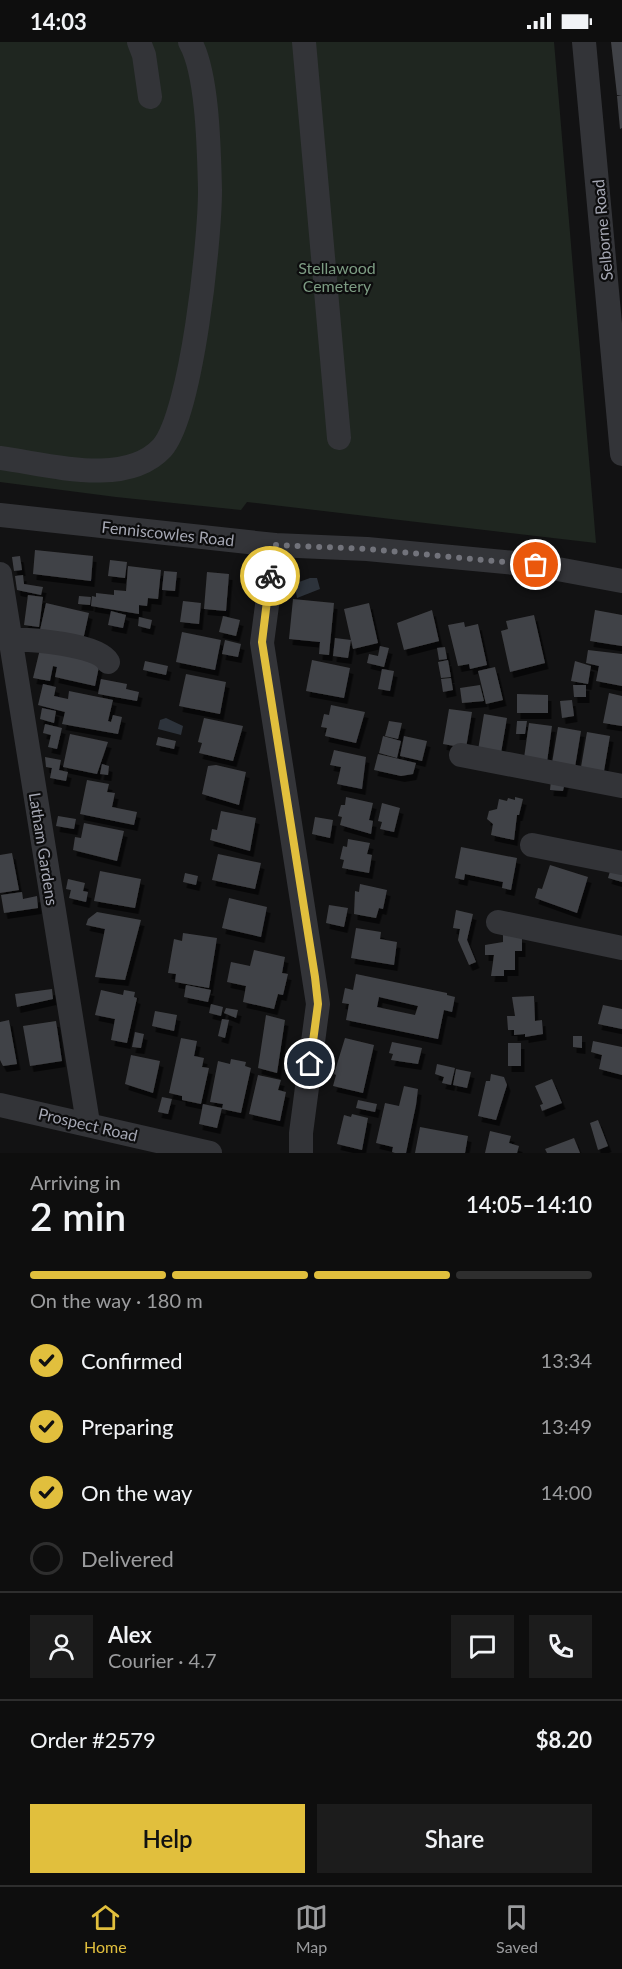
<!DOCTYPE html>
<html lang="en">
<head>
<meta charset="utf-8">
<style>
	:root { --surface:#0e0e0e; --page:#1c1c1c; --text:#f1f3f6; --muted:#9b9c9e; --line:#2e2e2e; --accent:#e1bf3d }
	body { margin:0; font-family:Lato,sans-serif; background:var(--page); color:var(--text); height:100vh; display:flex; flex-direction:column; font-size:22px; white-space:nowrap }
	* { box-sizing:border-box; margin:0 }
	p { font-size:20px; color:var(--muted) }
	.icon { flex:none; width:33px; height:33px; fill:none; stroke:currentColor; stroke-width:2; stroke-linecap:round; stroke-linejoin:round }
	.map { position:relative; height:1111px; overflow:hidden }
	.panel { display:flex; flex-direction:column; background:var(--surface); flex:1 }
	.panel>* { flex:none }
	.pin { position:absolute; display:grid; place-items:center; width:51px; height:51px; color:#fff; margin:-26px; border:3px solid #fff; border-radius:50%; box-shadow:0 2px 6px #0007 }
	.courier { position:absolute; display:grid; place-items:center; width:60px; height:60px; margin:-30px; border:4px solid #e1bf3d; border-radius:50%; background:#fff; color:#222; box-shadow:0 2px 8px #0007 }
	.summary em { font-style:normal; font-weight:600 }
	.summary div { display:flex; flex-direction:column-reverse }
	.summary { display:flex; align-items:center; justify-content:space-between; height:102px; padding:0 30px }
	h1 { font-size:39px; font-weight:600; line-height:45px }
	.bar { display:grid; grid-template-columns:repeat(4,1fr); gap:9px 6px; align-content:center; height:72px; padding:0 30px }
	.bar i { height:8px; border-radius:4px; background:var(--line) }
	.bar .current { background:var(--accent) }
	.bar p { grid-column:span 4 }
	.line { display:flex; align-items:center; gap:15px; padding:0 30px; border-top:2px solid var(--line) }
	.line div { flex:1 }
	.round { display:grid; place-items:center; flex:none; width:63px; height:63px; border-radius:0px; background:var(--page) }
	ol { padding:0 30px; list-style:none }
	li { display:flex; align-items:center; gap:18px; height:66px }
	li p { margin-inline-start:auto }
	li .icon { padding:6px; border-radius:50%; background:var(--accent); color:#111; stroke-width:4 }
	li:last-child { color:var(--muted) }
	li i { width:33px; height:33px; border:3px solid var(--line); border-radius:50% }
	.primary-button { display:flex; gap:12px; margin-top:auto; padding:12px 30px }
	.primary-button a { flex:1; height:69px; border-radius:0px; background:var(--accent); color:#111; font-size:24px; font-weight:600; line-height:69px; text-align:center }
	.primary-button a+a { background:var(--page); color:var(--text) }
	.status { display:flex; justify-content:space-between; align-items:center; height:42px; padding:0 30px; background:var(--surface); direction:ltr }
	.status svg { height:16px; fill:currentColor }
	.menu { display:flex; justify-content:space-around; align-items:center; height:84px; border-top:2px solid var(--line); background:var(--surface); font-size:16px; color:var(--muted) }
	.menu a { display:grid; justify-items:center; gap:3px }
	.menu .current { color:var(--accent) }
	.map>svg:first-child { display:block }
	.green { fill:#1f2620 }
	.water { fill:#2d333b }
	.building { fill:#414246; fill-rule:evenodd; filter:url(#shadow) }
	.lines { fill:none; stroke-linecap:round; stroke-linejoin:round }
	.minor { stroke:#333438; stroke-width:24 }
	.done { stroke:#72737b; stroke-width:6; stroke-dasharray:0 10.8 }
	.route { stroke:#e1bf3d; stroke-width:8 }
	.labels { text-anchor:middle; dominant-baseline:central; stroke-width:4.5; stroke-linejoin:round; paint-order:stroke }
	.street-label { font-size:16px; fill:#a5a7b3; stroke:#0d0d0e }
	.park-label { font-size:16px; fill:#7d9c83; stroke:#0d0d0e }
</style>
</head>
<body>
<div class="status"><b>14:03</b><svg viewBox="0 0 49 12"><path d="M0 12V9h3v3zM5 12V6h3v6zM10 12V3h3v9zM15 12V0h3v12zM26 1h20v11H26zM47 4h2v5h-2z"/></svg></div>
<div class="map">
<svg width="622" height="1111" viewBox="0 0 622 1111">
	<defs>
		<filter id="shadow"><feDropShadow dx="3.5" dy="6" stdDeviation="0" flood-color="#0009"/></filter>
	</defs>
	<rect width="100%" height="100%" fill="#121213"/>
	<path class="green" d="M0 0H554L596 501 247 460 241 468 116 455 0 440Z"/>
	<path class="water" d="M310 536H317L320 547 297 556 295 545 299 540Z
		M166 676 183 684 181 693 158 687 160 678Z"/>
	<path class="building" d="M611 0H622V53H617Z
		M622 53V86L620 87 617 54Z
		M35 508 93 514 91 539 33 532Z
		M20 514 22 528 14 529 12 515Z
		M110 518 127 520 125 536 108 534Z
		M128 524 161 528 158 557 148 556 147 564 139 563V572L91 564 92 554 96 555V551L114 553V548L126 549Z
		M164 529 177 530 175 549 162 548Z
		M207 530 229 532 226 569 204 567Z
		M23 533 24 542 43 545 41 553 17 548 15 534Z
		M28 553 43 555 39 585 24 583Z
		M79 554 91 555 90 563 78 562Z
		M293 557 334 561 329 613 319 612 320 600 289 597Z
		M183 559 201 561 199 582 180 580Z
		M46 561 89 571 83 598 40 588Z
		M369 561 378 601 353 607 344 567Z
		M432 568 439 599 404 608 397 581Z
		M595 568 622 573V604L590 599Z
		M111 569 126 573 123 586 108 583Z
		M534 573 545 621 510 630 501 589 508 587 506 579Z
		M223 574 240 578 236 594 219 590Z
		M139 575 152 578 150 587 138 584Z
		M464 580 465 585 478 582 487 623 470 627 469 622 458 624 448 583Z
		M182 590 221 598 215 628 176 620Z
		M335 596 351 598 348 616 333 614Z
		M225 598 241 602 238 615 222 612Z
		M380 604 389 606 384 625 367 621 369 612 378 614Z
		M445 605 447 617 439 618 437 606Z
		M40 607 101 615 95 644 55 635 57 625 53 624 50 639 33 636Z
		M588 608 622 612V644L596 639 599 624 586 621Z
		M312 618 350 626 344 656 306 649Z
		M448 618 451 635 441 636 438 620Z
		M145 619 168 624 166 633 143 628Z
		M575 619 591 624 588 642 571 639Z
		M495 625 503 658 486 662 478 629Z
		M382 627 394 629 390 649 378 647Z
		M186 632 226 640 220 672 179 664Z
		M451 636 453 648 443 650 441 637Z
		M101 637 127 642 126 647 139 650 137 659 98 652Z
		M43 642 56 645 54 654 68 657 69 649 113 658 108 679 111 680 113 673 122 675 118 692 62 682 65 670 38 663Z
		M480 643 484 659 462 661 460 646Z
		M573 643H586V655H574Z
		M609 651 622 654V684L603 681Z
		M517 652 548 653V671H517Z
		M572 658 574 674 562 676 560 659Z
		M331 663 365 670 356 701 325 694 327 686 321 685 324 672 329 673Z
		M42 666 56 669 54 681 40 677Z
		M449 667 472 670 466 706 443 702Z
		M484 672 507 676 501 711 478 708Z
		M204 676 243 684 233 719 199 711 202 701 198 700Z
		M389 679 402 681 398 697 385 694Z
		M517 679H527L525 692H516Z
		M529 681 552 684 547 720 524 716Z
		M45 682 62 686 57 707 48 705 51 693 43 691Z
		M558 685 581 689 575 725 552 721Z
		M587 690 610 694 604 729 581 725Z
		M70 692 108 700 97 732 63 725Z
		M383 694 401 699 397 716 379 711Z
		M404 694 427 699 422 719 400 714Z
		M158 695 176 699 174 707 156 703Z
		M334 708 366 715 362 747 337 742 341 725 330 723Z
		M378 712 416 721 413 732 401 734 374 728Z
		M45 715 61 718 59 728 68 730 66 739 50 736 52 726 46 725Z
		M102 722 109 724 108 733 100 732Z
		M216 723 246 730 239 763 202 752 208 724Z
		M87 738 109 742 107 750 115 751 112 765 137 770 134 783 80 772Z
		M551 738 565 740 563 749 550 748Z
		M346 755 373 761 369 778 373 779 371 792 340 783 342 775 338 774 341 763H345Z
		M515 755 523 757 519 773H517L514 798 491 793 493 782 487 777 489 769 497 767 499 757 507 759 508 756 515 758Z
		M382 761 400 766 394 790 380 787 382 780 378 779Z
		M221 769 256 776 250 809 210 798 212 787 217 788Z
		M58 774 76 777 74 787 56 784Z
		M315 775 333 778 330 796 312 792Z
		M84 781 124 789 117 819 73 808 75 795 81 796Z
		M348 797 370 801 367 812 372 813 369 831 342 826 344 818 340 817 343 804 347 805Z
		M461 805 517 816 511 848 502 846 503 840 465 832 464 838 455 836Z
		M12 811 19 848 0 851V813Z
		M218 812 261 821 255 847 212 838Z
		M550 823 588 835 577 871 535 856 538 846 542 847Z
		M611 826 622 829V840L608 836Z
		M100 829 141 837 135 866 94 859Z
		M185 831 198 834 196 843 183 840Z
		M68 837 85 841 83 849 88 850 86 860 69 856 71 848 66 847Z
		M360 842 387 848 383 867 379 866 376 876 354 872 355 849 359 850Z
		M22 850 23 857 37 854 38 866 4 871 1 853Z
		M229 856 267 865 261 895 222 886Z
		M329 863 348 866 344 885 326 881Z
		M456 868 473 872 467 898 476 920 469 923 458 898 460 887 453 886Z
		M97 870 141 878 125 938 95 935 105 887 86 883 88 877Z
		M356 886 381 890 380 897 397 900 394 923 351 916Z
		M183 891 217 896 209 946 175 940 176 932 168 931 174 897 182 899Z
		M503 892 522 895V909H515V928H504V934H491L494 913H485V903L503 900Z
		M254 908 285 915 282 931 288 932 283 953 278 952 274 967 243 960 246 944 227 940 231 920 250 924Z
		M356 932 447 951V953L455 955 452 970 444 968 438 997 346 978 349 962 342 961 345 946 353 948ZM379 955 418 964 415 973 377 965Z
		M186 943 211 948 208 960 184 955Z
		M52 947 53 957 17 965 15 952Z
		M101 948 123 953 124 948 135 950 134 955 137 956 127 1001 111 998 115 977 95 973Z
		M534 954 535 979 542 978 543 992 525 995V992L514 993V988H508L507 974H515L512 955Z
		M211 962 223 965 221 974 209 971Z
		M603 963 622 967V987L598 982Z
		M226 966 238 968 236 976 224 971Z
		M155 969 177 973 174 989 152 984Z
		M266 973 285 978 277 1031 258 1026Z
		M222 977 229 978 225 996 218 994Z
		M9 978 17 1022 3 1024 0 1018V980Z
		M56 979 62 1019 30 1024 23 984Z
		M135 990 144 992 141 1006 132 1005Z
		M573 994H582V1006L573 1005Z
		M181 996 197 999 194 1014 204 1016 202 1025 209 1026 201 1062 182 1058V1054L169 1051Z
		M345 996 374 1003 363 1051 333 1044 336 1033 334 1032Z
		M593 999 622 1005V1033L599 1027 602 1013 591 1010Z
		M392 1000 422 1006 418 1022 391 1018 393 1012 389 1011Z
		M508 1001H521V1024H508Z
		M131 1013 160 1019 153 1051 125 1042Z
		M231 1017 246 1020 245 1024 251 1026 241 1071 222 1067 223 1062 210 1060 218 1019 230 1022Z
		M437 1022 455 1026 451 1043 442 1041 444 1035 435 1032Z
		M456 1027 471 1030 467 1046 453 1043Z
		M491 1032 504 1035 507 1043 496 1078 478 1074 486 1039H490Z
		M258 1033 281 1038 278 1048 286 1050 280 1079 249 1072Z
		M552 1037 562 1061 542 1069 540 1063 543 1062 535 1044Z
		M404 1044 418 1047 416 1063 406 1111H395L392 1110 393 1105 376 1101 385 1061 399 1064Z
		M162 1055 172 1057 168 1072 158 1070Z
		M358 1058 377 1062 375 1070 356 1066Z
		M203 1062 222 1066 217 1086 199 1082Z
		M352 1072 368 1076 362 1108 337 1102 344 1073 351 1075Z
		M598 1078 608 1104 598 1108 590 1081Z
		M420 1085 468 1094 465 1111H415Z
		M490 1089 511 1094 509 1101 519 1104 517 1111H485Z
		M574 1096 580 1111H547L545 1107Z"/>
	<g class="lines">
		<path class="minor" d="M139 0 144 13 150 55
			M304 0 339 396
			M584 0 622 412
			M0 416C47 422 125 446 162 406 192 372 210 197 210 148 209 110 208 31 190 0
			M0 473 275 503 367 507 536 523 622 539
			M275 503 262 601 318 962 301 1091V1111
			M0 532 88 1081
			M10 598C30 597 98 602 108 620
			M461 713 622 744
			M532 803 622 821
			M498 880 622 906
			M0 1063 210 1111"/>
	</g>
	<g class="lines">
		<path class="done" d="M270 534 275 503 368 507 536 523"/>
		<path class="route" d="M270 534 262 600 315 935 318 962 310 1022"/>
	</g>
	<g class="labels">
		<g class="street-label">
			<text transform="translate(602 188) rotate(-95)">Selborne Road</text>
			<text transform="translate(168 491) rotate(6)">Fenniscowles Road</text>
			<text transform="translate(44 807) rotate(81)">Latham Gardens</text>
			<text transform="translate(88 1082) rotate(13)">Prospect Road</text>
		</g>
		<g class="park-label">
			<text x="337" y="225">Stellawood<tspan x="337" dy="18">Cemetery</tspan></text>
		</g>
	</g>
</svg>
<div class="pin" style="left:536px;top:523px;background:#ea580c"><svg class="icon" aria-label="bag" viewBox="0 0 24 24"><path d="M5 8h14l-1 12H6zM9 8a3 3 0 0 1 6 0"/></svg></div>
<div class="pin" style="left:310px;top:1022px;background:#1f2937"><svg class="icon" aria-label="home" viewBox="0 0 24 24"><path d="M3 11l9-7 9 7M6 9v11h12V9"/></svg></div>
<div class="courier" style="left:270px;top:534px"><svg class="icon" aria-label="bike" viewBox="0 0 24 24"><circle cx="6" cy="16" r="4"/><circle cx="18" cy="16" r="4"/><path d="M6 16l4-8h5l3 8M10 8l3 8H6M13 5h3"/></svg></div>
</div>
<section class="panel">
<div class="summary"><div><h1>2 min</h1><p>Arriving in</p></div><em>14:05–14:10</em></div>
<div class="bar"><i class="current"></i><i class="current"></i><i class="current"></i><i></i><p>On the way · 180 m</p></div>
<ol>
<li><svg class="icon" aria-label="check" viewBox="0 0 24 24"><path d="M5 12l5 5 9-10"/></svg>Confirmed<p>13:34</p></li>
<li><svg class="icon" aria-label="check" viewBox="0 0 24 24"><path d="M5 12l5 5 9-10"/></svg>Preparing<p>13:49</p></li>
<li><svg class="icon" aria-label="check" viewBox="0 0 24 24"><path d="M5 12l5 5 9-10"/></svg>On the way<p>14:00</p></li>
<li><i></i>Delivered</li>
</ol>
<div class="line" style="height:108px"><a class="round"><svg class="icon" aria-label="person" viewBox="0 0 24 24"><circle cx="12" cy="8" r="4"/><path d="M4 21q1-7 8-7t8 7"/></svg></a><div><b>Alex</b><p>Courier · 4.7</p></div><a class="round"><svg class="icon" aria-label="chat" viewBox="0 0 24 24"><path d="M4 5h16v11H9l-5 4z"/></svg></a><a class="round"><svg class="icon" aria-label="phone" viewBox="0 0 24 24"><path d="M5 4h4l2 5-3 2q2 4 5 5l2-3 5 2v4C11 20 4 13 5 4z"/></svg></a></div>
<div class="line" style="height:78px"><div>Order #2579</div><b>$8.20</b></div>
<div class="primary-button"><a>Help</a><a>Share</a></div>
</section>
<nav class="menu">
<a class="current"><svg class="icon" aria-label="home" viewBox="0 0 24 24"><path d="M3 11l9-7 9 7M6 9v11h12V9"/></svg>Home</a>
<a><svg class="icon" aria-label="map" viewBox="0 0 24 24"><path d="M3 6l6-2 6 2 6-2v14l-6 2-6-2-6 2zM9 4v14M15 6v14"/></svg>Map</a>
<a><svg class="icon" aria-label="saved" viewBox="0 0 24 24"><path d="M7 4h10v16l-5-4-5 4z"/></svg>Saved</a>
</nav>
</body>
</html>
